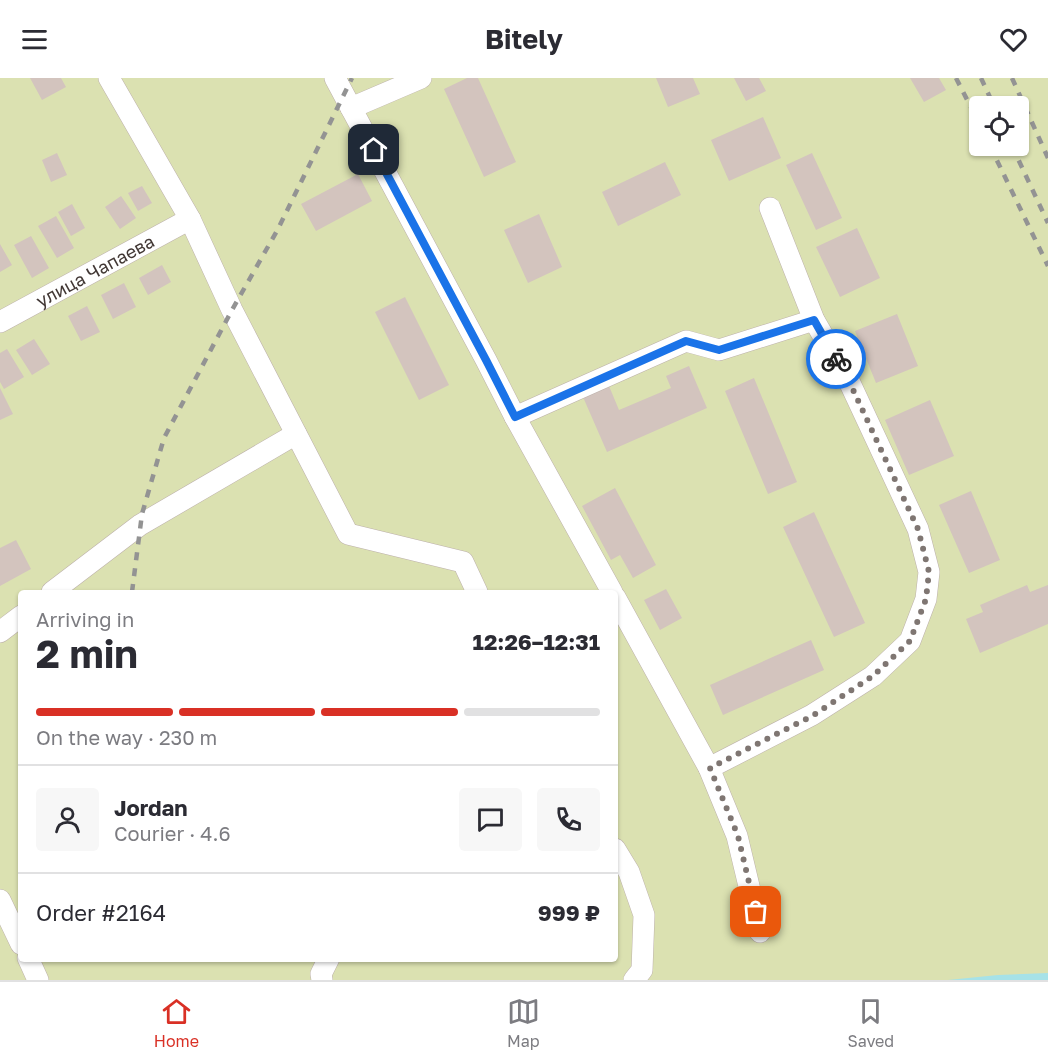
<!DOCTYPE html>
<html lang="en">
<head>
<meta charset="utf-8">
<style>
	:root { --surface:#fff; --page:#f7f7f7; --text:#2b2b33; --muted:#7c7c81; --line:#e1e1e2; --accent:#d93025 }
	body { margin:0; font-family:"Golos Text",sans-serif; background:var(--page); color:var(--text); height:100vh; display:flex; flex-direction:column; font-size:22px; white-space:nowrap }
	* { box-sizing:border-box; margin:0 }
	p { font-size:20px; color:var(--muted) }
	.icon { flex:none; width:33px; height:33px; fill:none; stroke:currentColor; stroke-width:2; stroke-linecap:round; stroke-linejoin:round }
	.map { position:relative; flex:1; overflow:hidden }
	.details { position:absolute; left:18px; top:512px; width:600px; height:372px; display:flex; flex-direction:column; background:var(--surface); border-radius:6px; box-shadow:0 2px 4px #0004 }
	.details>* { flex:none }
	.buttons { position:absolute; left:969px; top:18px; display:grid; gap:12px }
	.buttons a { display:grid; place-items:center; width:60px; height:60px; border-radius:6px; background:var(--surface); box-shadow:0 2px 4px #0004; font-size:30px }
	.pin { position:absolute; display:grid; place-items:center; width:51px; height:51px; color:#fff; margin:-26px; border-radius:12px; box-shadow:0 3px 9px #0006 }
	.courier { position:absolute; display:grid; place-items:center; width:60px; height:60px; margin:-30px; border:4px solid #1a73e8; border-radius:50%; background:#fff; color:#222; box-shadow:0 2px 8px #0007 }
	.head em { font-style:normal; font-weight:700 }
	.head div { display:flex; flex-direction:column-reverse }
	.head { display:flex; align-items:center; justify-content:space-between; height:102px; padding:0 18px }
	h1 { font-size:39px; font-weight:700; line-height:45px }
	.bar { display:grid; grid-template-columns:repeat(4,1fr); gap:9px 6px; align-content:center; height:72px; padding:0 18px }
	.bar i { height:8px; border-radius:4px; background:var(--line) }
	.bar .selected { background:var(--accent) }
	.bar p { grid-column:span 4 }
	.line { display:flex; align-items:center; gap:15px; padding:0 18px; border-top:2px solid var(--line) }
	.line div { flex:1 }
	.round { display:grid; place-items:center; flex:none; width:63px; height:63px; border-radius:6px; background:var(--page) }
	header { display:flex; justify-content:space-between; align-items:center; height:78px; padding:0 18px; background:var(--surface); font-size:27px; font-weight:700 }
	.tabs { display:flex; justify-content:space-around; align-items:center; height:84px; border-top:2px solid var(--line); background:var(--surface); font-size:16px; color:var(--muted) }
	.tabs a { display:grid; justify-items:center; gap:3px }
	.tabs .selected { color:var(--accent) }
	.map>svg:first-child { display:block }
	.green { fill:#dbe1b1; fill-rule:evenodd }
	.water { fill:#a6e2e8 }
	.building { fill:#d3c4be }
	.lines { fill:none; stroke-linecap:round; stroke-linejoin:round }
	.minor-casing { stroke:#bdb1ab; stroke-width:22 }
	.minor { stroke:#fff; stroke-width:21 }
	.rail { stroke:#939393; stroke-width:4.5; stroke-dasharray:8 8; stroke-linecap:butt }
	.done { stroke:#7f7672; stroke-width:6; stroke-dasharray:0 10.8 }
	.route { stroke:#1a73e8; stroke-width:8 }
	.labels { text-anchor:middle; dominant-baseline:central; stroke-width:4.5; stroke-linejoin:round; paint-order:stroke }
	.street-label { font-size:18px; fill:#423835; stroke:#fff }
</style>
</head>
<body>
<header><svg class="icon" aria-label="menu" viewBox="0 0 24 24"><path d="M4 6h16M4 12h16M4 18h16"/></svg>Bitely<svg class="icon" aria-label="heart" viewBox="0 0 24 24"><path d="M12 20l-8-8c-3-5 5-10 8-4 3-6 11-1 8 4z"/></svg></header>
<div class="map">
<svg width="1048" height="902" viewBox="0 0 1048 902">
	<rect width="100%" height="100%" fill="#f0e9e4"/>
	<path class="green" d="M0 0H1048V902H0ZM980 28H1018V68H980ZM21 514H615V880H21Z"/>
	<path class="water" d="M1048 895V902H948L998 897Z"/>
	<path class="building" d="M30 0H61L66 9 42 22Z
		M467 0H478L516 84 484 99 444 11Z
		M656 0H693L700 16 668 29Z
		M734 0H759L766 13 746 23Z
		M910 0H939L946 12 924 24Z
		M763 39 781 80 729 103 711 62Z
		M57 75 67 97 51 104 42 82Z
		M812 75 842 140 816 152 786 87Z
		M665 84 681 117 618 148 602 114Z
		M358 96 372 123 316 153 301 126Z
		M142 108 152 125 138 133 128 115Z
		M121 118 136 140 120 151 105 129Z
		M72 126 85 150 71 158 58 134Z
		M539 136 562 189 528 205 504 152Z
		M56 138 74 170 57 180 38 148Z
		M857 150 880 200 840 219 816 169Z
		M31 158 49 190 32 200 14 167Z
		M0 166 12 187 0 194Z
		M162 187 171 204 148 217 139 200Z
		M124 205 136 229 113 241 101 217Z
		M405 219 449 307 419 322 375 234Z
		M87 228 100 254 81 263 68 238Z
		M897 236 918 288 876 305 855 253Z
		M34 261 50 286 32 297 16 272Z
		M7 271 24 299 4 311 0 304V275Z
		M689 288 707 330 607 374 583 319 609 308 619 332 671 310 666 298Z
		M754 300 797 404 768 416 725 313Z
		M0 310 13 336 0 342Z
		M930 322 954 378 909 397 885 342Z
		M615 410 656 487 633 500 620 477 611 482 582 428Z
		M971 413 1000 482 969 495 939 427Z
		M814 434 865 545 834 559 783 449Z
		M16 462 31 491 0 508V470Z
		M1027 507 1030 514 1048 507V546L980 575 966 541 983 534 980 527Z
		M666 511 682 540 660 552 644 522Z
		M811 562 824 592 723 637 710 607Z"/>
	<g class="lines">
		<g class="minor-casing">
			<g id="minor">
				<path d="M109 0 190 141 232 232 348 456 463 484 477 514"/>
				<path d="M335 0 486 282 515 339 612 514"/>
				<path d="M351 30 421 0"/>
				<path id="s1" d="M0 244 190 141"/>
				<path d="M515 339 686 263 719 272 814 242"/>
				<path d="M52 514 140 447 296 356"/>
				<path d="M615 519 709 690 737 758 760 854"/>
				<path d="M0 554 21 538"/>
				<path d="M709 690 812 637 873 598 910 563 926 521 929 494 918 451 848 301 814 242 770 130"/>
				<path d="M615 771 629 794 644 837 642 892 634 902"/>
				<path d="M0 822 21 866"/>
				<path d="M28 880 38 902"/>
				<path d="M322 902 321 896 329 880"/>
			</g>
		</g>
		<use href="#minor" class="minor"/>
		<path class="rail" d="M956 0 980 47
			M981 0 994 28
			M1012 0 1048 80
			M990 68 1048 188
			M1012 68 1048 145
			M132 514 142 436 164 360 232 232 278 151 352 0"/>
	</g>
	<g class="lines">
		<path class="done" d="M756 834 738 758 710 690 812 638 873 598 910 563 926 521 929 494 918 451 848 301 836 281"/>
		<path class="route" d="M374 72 486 282 515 339 686 263 719 272 814 242 836 281"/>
	</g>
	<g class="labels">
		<g class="street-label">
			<text stroke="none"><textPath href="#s1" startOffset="108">улица Чапаева</textPath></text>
		</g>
	</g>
</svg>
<div class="buttons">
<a><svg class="icon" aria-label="locate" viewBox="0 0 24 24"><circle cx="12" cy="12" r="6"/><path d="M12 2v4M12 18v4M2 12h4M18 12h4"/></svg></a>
</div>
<div class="pin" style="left:756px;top:834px;background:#ea580c"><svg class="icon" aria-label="bag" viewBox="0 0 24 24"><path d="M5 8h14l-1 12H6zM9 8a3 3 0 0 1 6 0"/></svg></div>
<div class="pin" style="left:374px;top:72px;background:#1f2937"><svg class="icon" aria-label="home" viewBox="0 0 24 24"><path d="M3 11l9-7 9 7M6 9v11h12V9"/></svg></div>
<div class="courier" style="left:836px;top:281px"><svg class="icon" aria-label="bike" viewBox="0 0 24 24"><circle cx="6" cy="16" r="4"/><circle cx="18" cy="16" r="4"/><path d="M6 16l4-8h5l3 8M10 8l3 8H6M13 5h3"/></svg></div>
<section class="details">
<div class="head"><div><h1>2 min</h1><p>Arriving in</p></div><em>12:26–12:31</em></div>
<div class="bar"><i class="selected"></i><i class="selected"></i><i class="selected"></i><i></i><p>On the way · 230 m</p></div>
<div class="line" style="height:108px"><a class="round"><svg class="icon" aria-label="person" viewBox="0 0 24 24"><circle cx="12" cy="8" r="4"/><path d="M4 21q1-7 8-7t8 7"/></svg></a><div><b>Jordan</b><p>Courier · 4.6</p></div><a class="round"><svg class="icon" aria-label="chat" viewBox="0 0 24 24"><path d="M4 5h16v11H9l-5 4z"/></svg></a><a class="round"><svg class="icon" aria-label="phone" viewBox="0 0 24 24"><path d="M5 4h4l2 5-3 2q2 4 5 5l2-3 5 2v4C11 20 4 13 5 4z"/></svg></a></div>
<div class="line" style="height:78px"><div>Order #2164</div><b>999 ₽</b></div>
</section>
</div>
<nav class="tabs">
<a class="selected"><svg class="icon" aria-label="home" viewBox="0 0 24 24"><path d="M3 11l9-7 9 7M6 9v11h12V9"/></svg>Home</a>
<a><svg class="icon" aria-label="map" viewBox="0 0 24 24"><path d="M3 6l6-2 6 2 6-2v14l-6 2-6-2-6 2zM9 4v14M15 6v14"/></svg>Map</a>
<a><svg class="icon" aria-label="saved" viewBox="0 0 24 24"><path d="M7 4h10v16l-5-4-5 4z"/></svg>Saved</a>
</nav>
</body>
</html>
